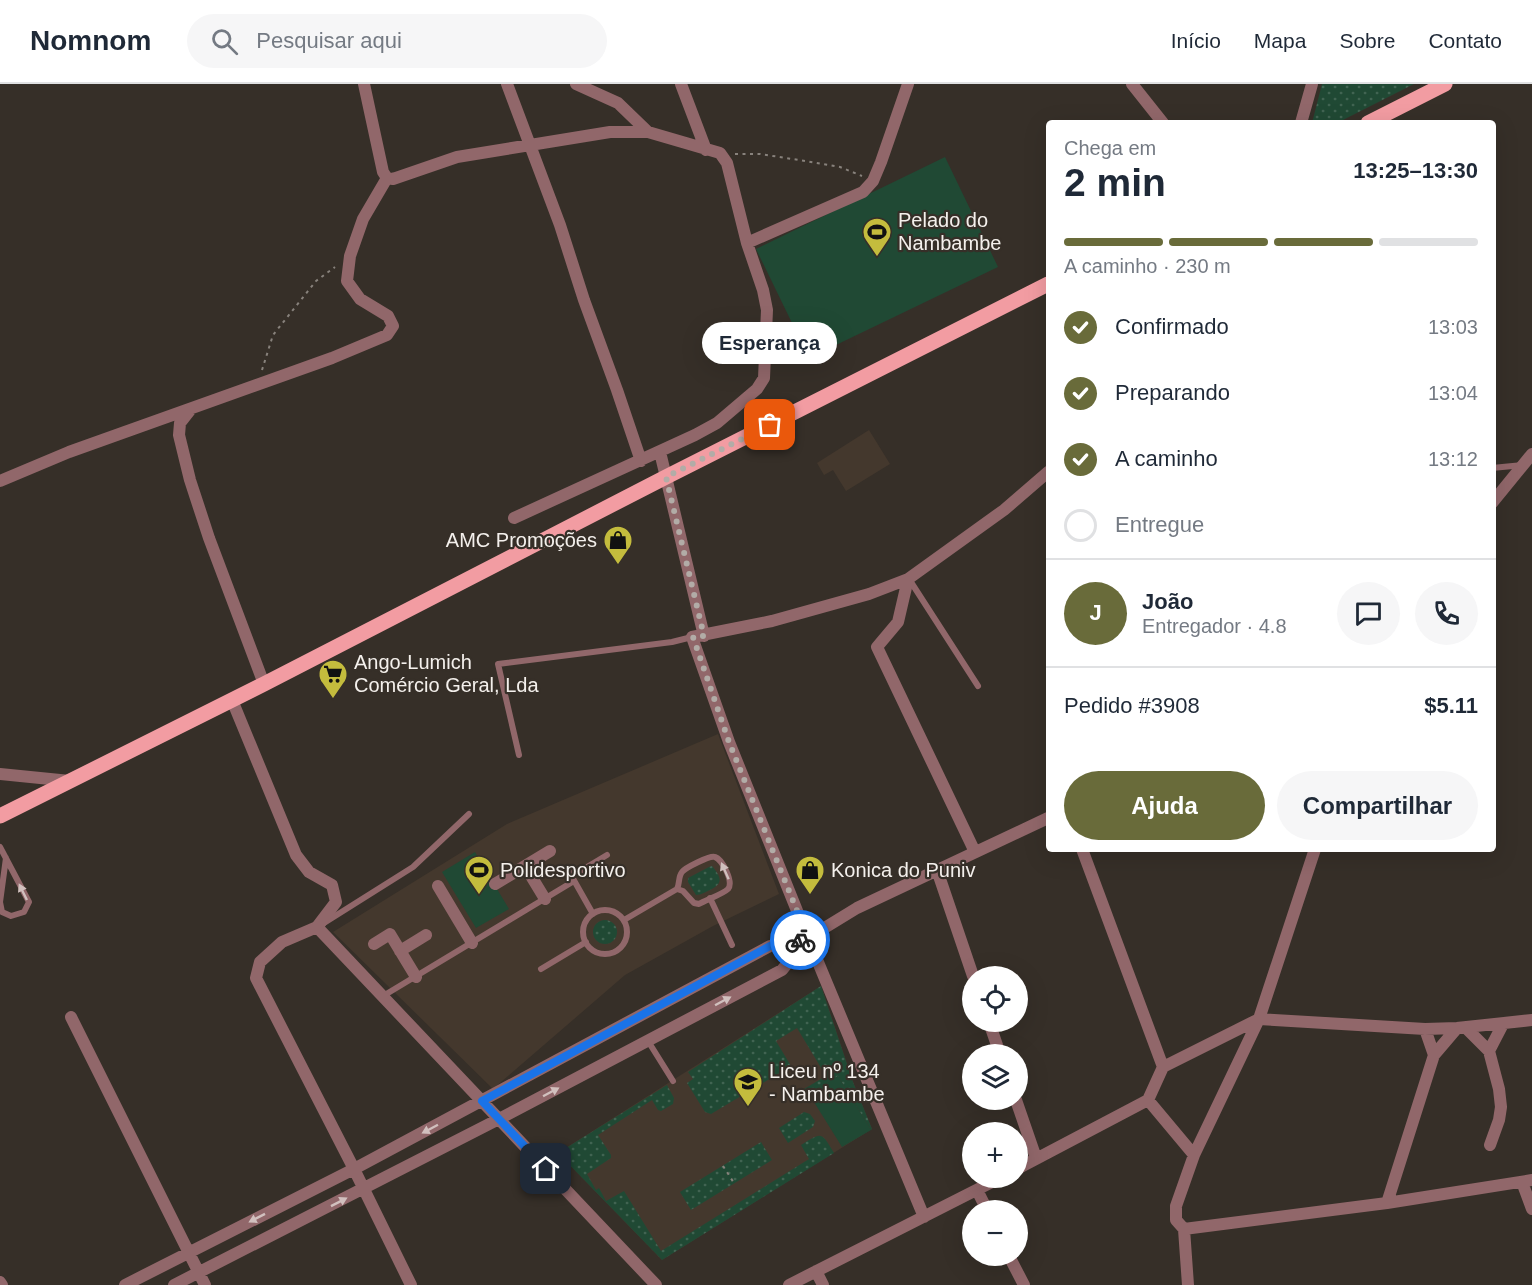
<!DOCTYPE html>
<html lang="pt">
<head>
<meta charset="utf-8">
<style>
	:root { --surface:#fff; --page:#f6f6f7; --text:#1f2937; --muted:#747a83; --line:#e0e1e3; --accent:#696b3a }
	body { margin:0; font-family:Helvetica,sans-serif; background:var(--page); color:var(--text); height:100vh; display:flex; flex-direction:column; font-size:22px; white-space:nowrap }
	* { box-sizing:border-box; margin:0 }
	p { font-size:20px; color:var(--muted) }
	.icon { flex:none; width:33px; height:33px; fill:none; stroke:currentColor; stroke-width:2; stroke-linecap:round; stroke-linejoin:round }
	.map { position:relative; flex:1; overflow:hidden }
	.details { position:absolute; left:1046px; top:36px; width:450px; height:732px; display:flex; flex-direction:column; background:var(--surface); border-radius:6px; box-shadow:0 6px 24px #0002 }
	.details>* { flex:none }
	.controls { position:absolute; left:962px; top:882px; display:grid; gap:12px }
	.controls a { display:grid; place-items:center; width:66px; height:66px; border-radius:50%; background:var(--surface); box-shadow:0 6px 24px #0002; font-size:30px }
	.pin { position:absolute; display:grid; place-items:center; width:51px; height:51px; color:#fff; margin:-26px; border-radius:12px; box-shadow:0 3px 9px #0006 }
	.courier { position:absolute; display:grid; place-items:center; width:60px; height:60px; margin:-30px; border:4px solid #1a73e8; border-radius:50%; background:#fff; color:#222; box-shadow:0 2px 8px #0007 }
	.bubble { position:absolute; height:42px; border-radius:21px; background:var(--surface); box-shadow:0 6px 24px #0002; font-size:20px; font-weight:600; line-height:42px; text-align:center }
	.overview em { font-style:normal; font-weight:600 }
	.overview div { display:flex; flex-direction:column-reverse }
	.overview { display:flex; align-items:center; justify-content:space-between; height:102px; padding:0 18px }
	h1 { font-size:39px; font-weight:600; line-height:45px }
	.bar { display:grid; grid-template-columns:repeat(4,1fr); gap:9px 6px; align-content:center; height:72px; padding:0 18px }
	.bar i { height:8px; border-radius:4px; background:var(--line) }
	.bar .selected { background:var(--accent) }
	.bar p { grid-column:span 4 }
	.line { display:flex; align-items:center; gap:15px; padding:0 18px; border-top:2px solid var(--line) }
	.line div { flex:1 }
	.round { display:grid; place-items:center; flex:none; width:63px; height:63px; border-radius:32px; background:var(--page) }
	ol { padding:0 18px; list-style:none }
	li { display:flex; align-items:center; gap:18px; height:66px }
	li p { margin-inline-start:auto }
	li .icon { padding:6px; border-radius:50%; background:var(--accent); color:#fff; stroke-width:4 }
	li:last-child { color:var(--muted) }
	li i { width:33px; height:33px; border:3px solid var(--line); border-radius:50% }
	.primary-button { display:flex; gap:12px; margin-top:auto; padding:12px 18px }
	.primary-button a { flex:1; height:69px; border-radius:36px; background:var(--accent); color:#fff; font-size:24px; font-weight:600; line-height:69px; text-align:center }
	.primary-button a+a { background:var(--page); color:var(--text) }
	header { display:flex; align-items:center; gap:36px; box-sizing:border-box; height:84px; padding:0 30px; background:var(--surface); border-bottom:2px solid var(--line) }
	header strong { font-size:28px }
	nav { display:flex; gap:33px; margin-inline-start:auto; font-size:21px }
	.search { width:420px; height:54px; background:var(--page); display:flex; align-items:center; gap:15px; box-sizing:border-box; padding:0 21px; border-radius:33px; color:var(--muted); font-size:22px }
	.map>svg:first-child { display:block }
	.built { fill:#44382d }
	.green { fill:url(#green-dots) }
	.pitch { fill:#204934 }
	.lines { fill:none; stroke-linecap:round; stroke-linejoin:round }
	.path { stroke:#88827c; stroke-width:2; stroke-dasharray:3 4.5; stroke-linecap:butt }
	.service { stroke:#91676a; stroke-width:6 }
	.minor { stroke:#91676a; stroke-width:12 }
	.primary { stroke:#f29ca2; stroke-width:15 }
	.oneway { fill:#d1c0be }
	.done { stroke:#b2aca7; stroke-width:6; stroke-dasharray:0 10.8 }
	.route { stroke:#1a73e8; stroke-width:8 }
	.labels { text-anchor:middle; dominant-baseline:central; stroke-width:4.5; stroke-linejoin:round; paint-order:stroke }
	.poi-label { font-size:20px; fill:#f4f0ec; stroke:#362f28; text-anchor:start }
</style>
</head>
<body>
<header>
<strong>Nomnom</strong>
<div class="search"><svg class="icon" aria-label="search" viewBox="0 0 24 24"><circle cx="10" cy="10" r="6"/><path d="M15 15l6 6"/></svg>Pesquisar aqui</div>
<nav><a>Início</a><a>Mapa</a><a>Sobre</a><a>Contato</a></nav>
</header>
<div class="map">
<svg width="1532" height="1201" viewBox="0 0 1532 1201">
	<defs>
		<pattern id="green-dots" width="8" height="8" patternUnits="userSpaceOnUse" patternTransform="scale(1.5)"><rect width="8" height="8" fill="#204934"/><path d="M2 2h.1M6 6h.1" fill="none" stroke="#416452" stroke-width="1.8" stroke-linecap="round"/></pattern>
	</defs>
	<rect width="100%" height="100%" fill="#362f28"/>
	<path class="built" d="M869 346 890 380 846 407 833 386 824 391 817 379Z
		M718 650 779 810 713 842 625 891 493 1005 333 848 507 740Z
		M821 902 853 998 872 1045 662 1176 558 1069Z"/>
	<path class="green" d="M1322 0H1414L1337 39H1312Z
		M712 782C721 793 724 799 710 806 705 808 701 811 696 811L688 798V794L709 783Z
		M593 848a12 12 0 1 1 24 0a12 12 0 1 1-24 0Z
		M821 902 853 998 872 1045 871 1046 838 992 809 1010 804 1005 826 992 797 944 776 957 791 982 711 1030 705 1028 687 999 693 995 688 988Z
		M667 1001 674 1014 673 1020 661 1027 658 1026 652 1016 598 1051 611 1071V1074L587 1090 596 1106 599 1104 606 1117 624 1107 661 1167 809 1075 801 1061C822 1048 821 1047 834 1069L662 1176 558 1069Z
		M804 1028 810 1030 815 1037 813 1043 788 1059 779 1044Z
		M761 1058 772 1076 691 1126 680 1108Z"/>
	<path class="pitch" d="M945 73 998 183 809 274 756 165Z
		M475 768 509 825 476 844 442 788Z
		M838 992 871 1046 842 1063 809 1010Z"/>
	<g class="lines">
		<path class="path" d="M735 70H760L799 76 840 83 862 92
			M262 286 273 251 316 197 335 183
			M723 1082 734 1099"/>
		<path class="service" d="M1492 384 1523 381
			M909 495 978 602
			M519 671 498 580 672 558 692 553
			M0 763 29 818 24 828 11 832 2 828 0 818 6 774
			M567 784 593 830
			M572 792 607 771
			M710 814 732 861
			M583 848a22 22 0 1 1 44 0a22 22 0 1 1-44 0Z
			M624 836 677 805C680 799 678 793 682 788 685 784 710 771 715 773 722 775 734 798 728 805 723 810 706 816 699 820L694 819 683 807 677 805
			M324 839 413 783 469 730
			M541 885 586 858
			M383 912 574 797
			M648 957 673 997"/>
		<path class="minor" d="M364 0 383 88 387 94 393 95 457 73 610 48H648L720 69 727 79 747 159 763 206 767 226 764 294 757 305 717 339 695 351 514 434
			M507 0 560 141 584 216 617 306 641 377
			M576 0 618 19 648 48
			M681 0 706 66
			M1132 0 1163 39
			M1301 39 1312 0
			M747 159 863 108 873 97 881 78 908 0
			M191 325 180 339 179 351 190 396 209 454 264 600
			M660 368 704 552
			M0 397 69 368 332 274 387 251 393 242 388 232 360 215 347 197 350 172 363 135 387 94
			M1492 419 1532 370
			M908 495 898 538 877 563 975 768
			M232 616 296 771 309 788 332 801 336 818 317 843 282 858 260 878 256 894 354 1085 411 1201
			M0 690 70 697
			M1082 765 1163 983
			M1315 765 1259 935 1194 1071 1176 1122V1136L1184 1145 1387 1119 1532 1096
			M525 782 545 815
			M937 786 973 892
			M495 800 550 767
			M438 802 472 859
			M317 843 656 1201
			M374 860 390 850 416 893
			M400 867 426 851
			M71 933 205 1201
			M989 938 1000 970
			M1466 944 1489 967 1499 1005 1501 1023 1499 1036 1490 1061
			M1425 945 1434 971
			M1489 967 1503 940
			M1016 1016 1036 1074
			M1194 1071 1148 1016 1163 983 1259 935 1425 945 1457 944 1532 936
			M1017 1085 1148 1016
			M1522 1098 1532 1125
			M977 1106 987 1126
			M1387 1119 1434 971 1457 944
			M924 1133 808 854 729 658 692 553 772 537 869 510 908 495 1004 426 1048 388
			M1184 1145 1188 1201
			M1009 1172 1024 1201
			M816 1187 823 1201
			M0 1198 2 1201
			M125 1201 354 1085 770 862 808 854 857 824 1048 734
			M174 1201 499 1035 782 886 808 854
			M789 1201 1000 1094"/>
		<path class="primary" d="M1368 39 1445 0
			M0 732 264 600 666 393 1048 200"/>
	</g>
	<defs><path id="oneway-solid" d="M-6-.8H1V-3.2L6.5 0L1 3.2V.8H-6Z" transform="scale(1.5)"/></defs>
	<g class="oneway">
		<use href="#oneway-solid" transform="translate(725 787) rotate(-114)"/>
		<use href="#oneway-solid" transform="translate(23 808) rotate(-116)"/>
		<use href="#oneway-solid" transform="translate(723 917) rotate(-28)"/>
		<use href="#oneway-solid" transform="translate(551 1008) rotate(-28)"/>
		<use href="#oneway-solid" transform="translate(430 1045) rotate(152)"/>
		<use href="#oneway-solid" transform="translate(339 1118) rotate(-27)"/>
		<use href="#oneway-solid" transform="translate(257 1134) rotate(153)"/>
	</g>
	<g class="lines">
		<path class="done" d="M770 341 666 393 704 552 693 553 729 658 808 854 800 856"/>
		<path class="route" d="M546 1085 482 1017 770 862 800 856"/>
	</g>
	<defs>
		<g id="stadium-pin" transform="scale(1.5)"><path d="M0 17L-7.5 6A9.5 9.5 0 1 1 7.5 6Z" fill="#c4bc3d" stroke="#362f28"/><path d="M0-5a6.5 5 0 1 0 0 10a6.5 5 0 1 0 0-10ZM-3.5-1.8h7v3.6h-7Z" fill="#111"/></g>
		<g id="shop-pin" transform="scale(1.5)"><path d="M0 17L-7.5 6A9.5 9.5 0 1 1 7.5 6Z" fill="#c4bc3d" stroke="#362f28"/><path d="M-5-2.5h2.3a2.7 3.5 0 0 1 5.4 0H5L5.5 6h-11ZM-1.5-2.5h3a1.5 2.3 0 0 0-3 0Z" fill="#111"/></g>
		<g id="supermarket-pin" transform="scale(1.5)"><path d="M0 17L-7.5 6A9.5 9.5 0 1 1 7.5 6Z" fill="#c4bc3d" stroke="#362f28"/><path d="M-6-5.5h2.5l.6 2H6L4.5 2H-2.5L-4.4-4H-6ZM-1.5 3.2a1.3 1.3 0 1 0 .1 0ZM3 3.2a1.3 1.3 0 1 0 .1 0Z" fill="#111"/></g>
		<g id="school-pin" transform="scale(1.5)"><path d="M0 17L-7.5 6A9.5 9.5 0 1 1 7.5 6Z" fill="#c4bc3d" stroke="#362f28"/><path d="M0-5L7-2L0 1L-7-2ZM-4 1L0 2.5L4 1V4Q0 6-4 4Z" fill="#111"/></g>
	</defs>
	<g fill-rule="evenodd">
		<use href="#stadium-pin" x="877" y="148"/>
		<use href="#shop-pin" x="618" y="456"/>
		<use href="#supermarket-pin" x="333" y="590"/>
		<use href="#stadium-pin" x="479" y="786"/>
		<use href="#shop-pin" x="810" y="786"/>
		<use href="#school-pin" x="748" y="998"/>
	</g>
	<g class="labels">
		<g class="poi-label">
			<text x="898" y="136">Pelado do<tspan x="898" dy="23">Nambambe</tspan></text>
			<text x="597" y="456" text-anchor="end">AMC Promoções</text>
			<text x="354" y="578">Ango-Lumich<tspan x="354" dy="23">Comércio Geral, Lda</tspan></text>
			<text x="500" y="786">Polidesportivo</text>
			<text x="831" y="786">Konica do Puniv</text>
			<text x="769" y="987">Liceu nº 134<tspan x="769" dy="23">- Nambambe</tspan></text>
		</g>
	</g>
</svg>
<div class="controls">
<a><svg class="icon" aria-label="locate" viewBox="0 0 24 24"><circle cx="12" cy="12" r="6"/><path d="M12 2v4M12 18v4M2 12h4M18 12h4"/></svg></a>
<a><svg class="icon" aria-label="layers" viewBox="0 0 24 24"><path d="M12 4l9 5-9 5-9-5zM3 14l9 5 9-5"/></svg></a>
<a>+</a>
<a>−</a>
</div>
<div class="pin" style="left:770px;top:341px;background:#ea580c"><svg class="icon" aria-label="bag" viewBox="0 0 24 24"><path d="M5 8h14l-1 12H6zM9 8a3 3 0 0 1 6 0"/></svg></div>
<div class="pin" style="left:546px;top:1085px;background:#1f2937"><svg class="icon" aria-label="home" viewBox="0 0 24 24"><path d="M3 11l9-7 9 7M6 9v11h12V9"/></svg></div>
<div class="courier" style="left:800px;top:856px"><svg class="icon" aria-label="bike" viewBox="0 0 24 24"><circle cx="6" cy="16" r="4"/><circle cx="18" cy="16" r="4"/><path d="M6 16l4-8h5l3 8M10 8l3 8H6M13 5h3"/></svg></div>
<div class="bubble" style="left:702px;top:238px;width:135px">Esperança</div>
<section class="details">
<div class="overview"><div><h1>2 min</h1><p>Chega em</p></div><em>13:25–13:30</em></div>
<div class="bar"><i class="selected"></i><i class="selected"></i><i class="selected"></i><i></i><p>A caminho · 230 m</p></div>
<ol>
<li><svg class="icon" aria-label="check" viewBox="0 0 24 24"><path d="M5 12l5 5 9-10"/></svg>Confirmado<p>13:03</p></li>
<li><svg class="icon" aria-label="check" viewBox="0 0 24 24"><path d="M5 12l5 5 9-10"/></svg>Preparando<p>13:04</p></li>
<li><svg class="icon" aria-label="check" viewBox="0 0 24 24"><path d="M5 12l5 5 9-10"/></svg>A caminho<p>13:12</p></li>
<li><i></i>Entregue</li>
</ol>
<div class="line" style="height:108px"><b class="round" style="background:var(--accent);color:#fff">J</b><div><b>João</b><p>Entregador · 4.8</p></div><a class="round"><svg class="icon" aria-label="chat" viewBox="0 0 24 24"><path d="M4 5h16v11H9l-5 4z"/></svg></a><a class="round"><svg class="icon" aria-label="phone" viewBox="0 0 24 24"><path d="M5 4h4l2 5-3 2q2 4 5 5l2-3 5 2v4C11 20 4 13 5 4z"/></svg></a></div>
<div class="line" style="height:78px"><div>Pedido #3908</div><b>$5.11</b></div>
<div class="primary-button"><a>Ajuda</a><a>Compartilhar</a></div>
</section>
</div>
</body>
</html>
